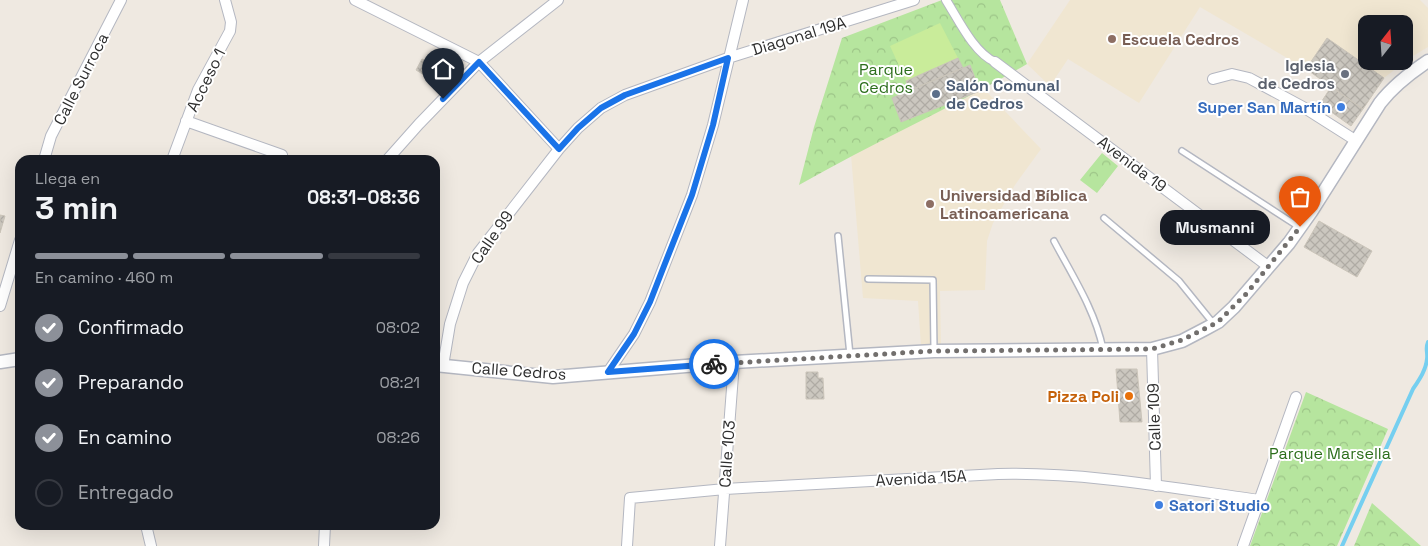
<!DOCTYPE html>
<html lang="es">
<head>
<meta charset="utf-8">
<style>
	:root { --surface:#171b24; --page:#20242c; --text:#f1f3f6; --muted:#9ea1a6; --line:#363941; --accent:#8c9099 }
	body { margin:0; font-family:"Space Grotesk",sans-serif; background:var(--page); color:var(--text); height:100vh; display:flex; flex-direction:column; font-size:19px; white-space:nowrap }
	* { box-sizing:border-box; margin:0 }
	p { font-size:16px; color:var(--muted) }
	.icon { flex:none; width:28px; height:28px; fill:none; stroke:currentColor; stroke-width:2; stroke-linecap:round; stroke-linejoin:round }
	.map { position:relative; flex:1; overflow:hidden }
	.panel { position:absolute; left:15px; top:155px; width:425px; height:375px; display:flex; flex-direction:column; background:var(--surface); border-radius:15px; box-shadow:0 5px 20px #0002 }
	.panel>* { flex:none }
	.needle { width:32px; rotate:17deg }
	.fabs { position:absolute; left:1358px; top:15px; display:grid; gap:10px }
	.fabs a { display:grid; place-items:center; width:55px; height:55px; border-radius:10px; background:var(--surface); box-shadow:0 5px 20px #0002; font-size:25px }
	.pin { position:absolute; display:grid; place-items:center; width:42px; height:42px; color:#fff; margin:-51px -21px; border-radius:50% 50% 50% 0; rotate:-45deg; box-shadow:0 0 5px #0007 }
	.pin .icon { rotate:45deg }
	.courier { position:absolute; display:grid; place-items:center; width:50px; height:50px; margin:-25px; border:4px solid #1a73e8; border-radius:50%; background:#fff; color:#222; box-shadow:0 1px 6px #0007 }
	.bubble { position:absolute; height:35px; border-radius:15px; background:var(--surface); box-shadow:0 5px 20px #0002; font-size:16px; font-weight:700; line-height:35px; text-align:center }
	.summary em { font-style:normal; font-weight:700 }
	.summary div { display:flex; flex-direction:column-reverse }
	.summary { display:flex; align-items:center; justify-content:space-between; height:85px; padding:0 20px }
	h1 { font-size:32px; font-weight:700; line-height:38px }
	.bar { display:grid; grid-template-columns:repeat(4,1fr); gap:8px 5px; align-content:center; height:60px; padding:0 20px }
	.bar i { height:6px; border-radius:4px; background:var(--line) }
	.bar .active { background:var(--accent) }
	.bar p { grid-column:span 4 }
	ol { padding:0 20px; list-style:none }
	li { display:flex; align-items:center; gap:15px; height:55px }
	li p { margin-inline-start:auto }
	li .icon { padding:5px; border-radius:50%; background:var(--accent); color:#fff; stroke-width:4 }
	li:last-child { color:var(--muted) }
	li i { width:28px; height:28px; border:2px solid var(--line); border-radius:50% }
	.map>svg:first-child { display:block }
	.education { fill:#f0e6d1; fill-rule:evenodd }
	.forest { fill:url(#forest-crowns) }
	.pitch { fill:#c9ec9a }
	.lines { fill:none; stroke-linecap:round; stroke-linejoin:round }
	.stream { stroke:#75cff0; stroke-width:4 }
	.building { fill:url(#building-cross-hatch); stroke:#cbc5ba }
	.service-casing { stroke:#b4b7c1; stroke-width:8 }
	.pedestrian-casing { stroke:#b4b7c1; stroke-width:10 }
	.minor-casing { stroke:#b4b7c1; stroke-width:12 }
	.tertiary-casing { stroke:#b4b7c1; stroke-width:15 }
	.service { stroke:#fff; stroke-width:5 }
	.pedestrian { stroke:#fff; stroke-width:8 }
	.minor { stroke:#fff; stroke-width:10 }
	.tertiary { stroke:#fff; stroke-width:12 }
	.done { stroke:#726f6d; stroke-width:5; stroke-dasharray:0 9 }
	.route { stroke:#1a73e8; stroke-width:6 }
	.education-dot { fill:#8d6e63; stroke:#fff; stroke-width:2 }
	.worship-dot { fill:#6b7280; stroke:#fff; stroke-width:2 }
	.service-dot { fill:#5c6f8a; stroke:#fff; stroke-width:2 }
	.shop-dot { fill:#3f7fe0; stroke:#fff; stroke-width:2 }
	.food-dot { fill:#e8710a; stroke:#fff; stroke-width:2 }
	.labels { text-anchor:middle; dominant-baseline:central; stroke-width:4; stroke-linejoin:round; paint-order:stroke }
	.street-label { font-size:16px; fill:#2e2e2e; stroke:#fff }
	.education-label { font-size:16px; font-weight:bold; fill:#785e54; stroke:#fff; text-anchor:start }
	.worship-label { font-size:16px; font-weight:bold; fill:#5b616d; stroke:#fff; text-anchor:end }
	.park-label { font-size:16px; fill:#2c6e1b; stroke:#fff }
	.service-label { font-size:16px; font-weight:bold; fill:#4e5e75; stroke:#fff; text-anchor:start }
	.shop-label { font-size:16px; font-weight:bold; fill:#366cbe; stroke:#fff; text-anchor:end }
	.food-label { font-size:16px; font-weight:bold; fill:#c56008; stroke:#fff; text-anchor:end }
</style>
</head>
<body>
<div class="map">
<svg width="1428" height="546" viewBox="0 0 1428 546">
	<defs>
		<pattern id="forest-crowns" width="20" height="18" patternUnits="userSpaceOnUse" patternTransform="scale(1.25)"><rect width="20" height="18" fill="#b6e59e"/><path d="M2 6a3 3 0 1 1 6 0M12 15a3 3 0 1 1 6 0" fill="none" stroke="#9dc588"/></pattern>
		<pattern id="building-cross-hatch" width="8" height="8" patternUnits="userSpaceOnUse" patternTransform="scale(1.25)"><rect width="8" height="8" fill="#cbc7bf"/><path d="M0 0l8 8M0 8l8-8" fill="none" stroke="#afaba4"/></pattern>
	</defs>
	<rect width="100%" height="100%" fill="#efe9e1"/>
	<path class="education" d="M1070 0H1420L1428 8V47L1408 59 1384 78 1327 39 1306 69 1200 7 1139 103 1068 59 1050 86 1027 64ZM1366 24H1404V61H1366Z
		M984 89 1041 149 1015 185 993 223 987 241 985 290 940 291 941 345 921 346 918 301 863 298 851 155Z"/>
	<path class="forest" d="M942 0H1000L1027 64C953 107 874 142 799 185L814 127 842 38Z
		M1102 153 1118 166 1097 193 1080 180Z
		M1306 392 1388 429 1337 546H1250Z
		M1372 503 1421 546H1354Z"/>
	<path class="pitch" d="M940 23 958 58 906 81 890 46Z"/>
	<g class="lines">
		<path class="stream" d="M1342 546 1413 389C1419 380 1426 370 1427 359 1428 352 1425 349 1428 342"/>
	</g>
	<path class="building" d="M1327 38 1384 78 1363 109 1306 69Z
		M444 55 453 59 446 70 437 66Z
		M958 58 963 68 910 90 906 81Z
		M422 59 446 70 437 83 416 70Z
		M970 65 980 91 901 122 892 98Z
		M1331 87 1363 109 1351 126 1320 104Z
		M0 215 5 216 0 233Z
		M1319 221 1372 251 1357 277 1304 247Z
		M1116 369H1137L1142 422H1120Z
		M806 372H818V378H823L824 399H806Z"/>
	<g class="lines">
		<g class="service-casing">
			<path id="service" d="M1182 151 1299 227
				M1104 218 1179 281 1213 323
				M838 236 850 355
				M1054 241C1072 275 1095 310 1103 349
				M868 279 933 280 934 349"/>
		</g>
		<g class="pedestrian-casing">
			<path id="pedestrian" d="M946 0C958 19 974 53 995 62"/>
		</g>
		<g class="minor-casing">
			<path id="minor" d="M355 0 479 62 559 149
				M995 62 1269 267
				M1213 79 1232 74 1249 78 1303 107 1355 140
				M186 121 282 155
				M44 160 51 136 121 0
				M172 160 198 90 230 31 231 22 225 0
				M387 160 419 124 479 62 558 0
				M0 306 20 240
				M1152 349 1156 486
				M443 366 450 324 463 283 478 253 559 149 578 128 601 108 625 95 728 58 914 0
				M608 372 634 334 650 302 692 195 713 125 743 0
				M146 525 151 546
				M324 546 325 525
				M627 546 630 498 725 489 998 474C1085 472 1173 488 1259 500
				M720 546 734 362
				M1243 546 1296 397"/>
		</g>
		<g class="tertiary-casing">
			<path id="tertiary" d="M0 362 20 359
				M435 365 553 377 734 362 934 351 1152 349 1182 341 1205 329 1218 322 1234 307 1289 243 1311 212 1380 103C1394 85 1410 73 1428 61"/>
		</g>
		<use href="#service" class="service"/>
		<use href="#pedestrian" class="pedestrian"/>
		<use href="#minor" class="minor"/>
		<use href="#tertiary" class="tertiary"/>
	</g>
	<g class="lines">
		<path class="done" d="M714 364 934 351 1152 349 1182 340 1218 322 1247 293 1300 227"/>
		<path class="route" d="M443 99 479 62 559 149 578 128 601 108 625 95 728 58 713 125 692 195 664 266 650 302 634 334 608 372 714 364"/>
	</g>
	<g class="education-dot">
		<circle cx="1112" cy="39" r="5"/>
		<circle cx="930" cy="204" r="5"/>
	</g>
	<circle class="worship-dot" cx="1345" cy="74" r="5"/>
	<circle class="service-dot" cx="936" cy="94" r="5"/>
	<g class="shop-dot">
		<circle cx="1341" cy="107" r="5"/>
		<circle cx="1159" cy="505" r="5"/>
	</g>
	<circle class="food-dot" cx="1129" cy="396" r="5"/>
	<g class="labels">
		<g class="street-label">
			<text transform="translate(799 36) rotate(-17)">Diagonal 19A</text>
			<text transform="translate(81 79) rotate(-63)">Calle Surroca</text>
			<text transform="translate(206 80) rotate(-64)">Acceso 1</text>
			<text transform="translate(1132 164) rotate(37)">Avenida 19</text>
			<text transform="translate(492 237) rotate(-55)">Calle 99</text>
			<text transform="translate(519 371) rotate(4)">Calle Cedros</text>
			<text transform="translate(1154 417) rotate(-92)">Calle 109</text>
			<text transform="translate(727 454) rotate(-86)">Calle 103</text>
			<text transform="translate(921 478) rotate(-3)">Avenida 15A</text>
		</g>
		<g class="education-label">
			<text x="1122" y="39">Escuela Cedros</text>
			<text x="940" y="195">Universidad Bíblica<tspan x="940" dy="18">Latinoamericana</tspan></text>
		</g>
		<g class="worship-label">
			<text x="1335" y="65">Iglesia<tspan x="1335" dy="18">de Cedros</tspan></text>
		</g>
		<g class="park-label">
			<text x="886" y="69">Parque<tspan x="886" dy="18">Cedros</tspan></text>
			<text x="1330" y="453">Parque Marsella</text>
		</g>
		<g class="service-label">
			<text x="946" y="85">Salón Comunal<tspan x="946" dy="18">de Cedros</tspan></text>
		</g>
		<g class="shop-label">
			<text x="1331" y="107">Super San Martín</text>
			<text x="1169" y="505" text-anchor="start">Satori Studio</text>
		</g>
		<g class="food-label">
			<text x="1119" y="396">Pizza Poli</text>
		</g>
	</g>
</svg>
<div class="fabs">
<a><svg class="needle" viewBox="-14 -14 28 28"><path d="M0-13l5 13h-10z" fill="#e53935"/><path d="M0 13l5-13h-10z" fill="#9ea1a6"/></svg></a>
</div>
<div class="pin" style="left:1300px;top:227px;background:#ea580c"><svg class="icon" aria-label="bag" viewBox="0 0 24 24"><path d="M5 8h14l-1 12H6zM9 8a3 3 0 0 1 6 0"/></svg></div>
<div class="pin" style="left:443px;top:99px;background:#1f2937"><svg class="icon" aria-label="home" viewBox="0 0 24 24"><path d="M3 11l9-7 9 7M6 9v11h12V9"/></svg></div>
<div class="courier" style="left:714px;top:364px"><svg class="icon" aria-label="bike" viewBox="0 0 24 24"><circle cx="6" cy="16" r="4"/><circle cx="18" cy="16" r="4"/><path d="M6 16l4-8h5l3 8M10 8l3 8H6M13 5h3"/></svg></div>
<div class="bubble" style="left:1160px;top:210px;width:110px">Musmanni</div>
<section class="panel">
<div class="summary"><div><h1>3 min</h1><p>Llega en</p></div><em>08:31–08:36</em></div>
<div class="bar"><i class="active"></i><i class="active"></i><i class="active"></i><i></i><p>En camino · 460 m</p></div>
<ol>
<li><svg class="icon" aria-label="check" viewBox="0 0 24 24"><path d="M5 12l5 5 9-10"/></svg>Confirmado<p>08:02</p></li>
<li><svg class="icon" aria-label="check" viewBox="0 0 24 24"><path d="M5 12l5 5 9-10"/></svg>Preparando<p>08:21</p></li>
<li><svg class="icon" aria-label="check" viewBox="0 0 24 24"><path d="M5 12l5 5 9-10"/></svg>En camino<p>08:26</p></li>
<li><i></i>Entregado</li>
</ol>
</section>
</div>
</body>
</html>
